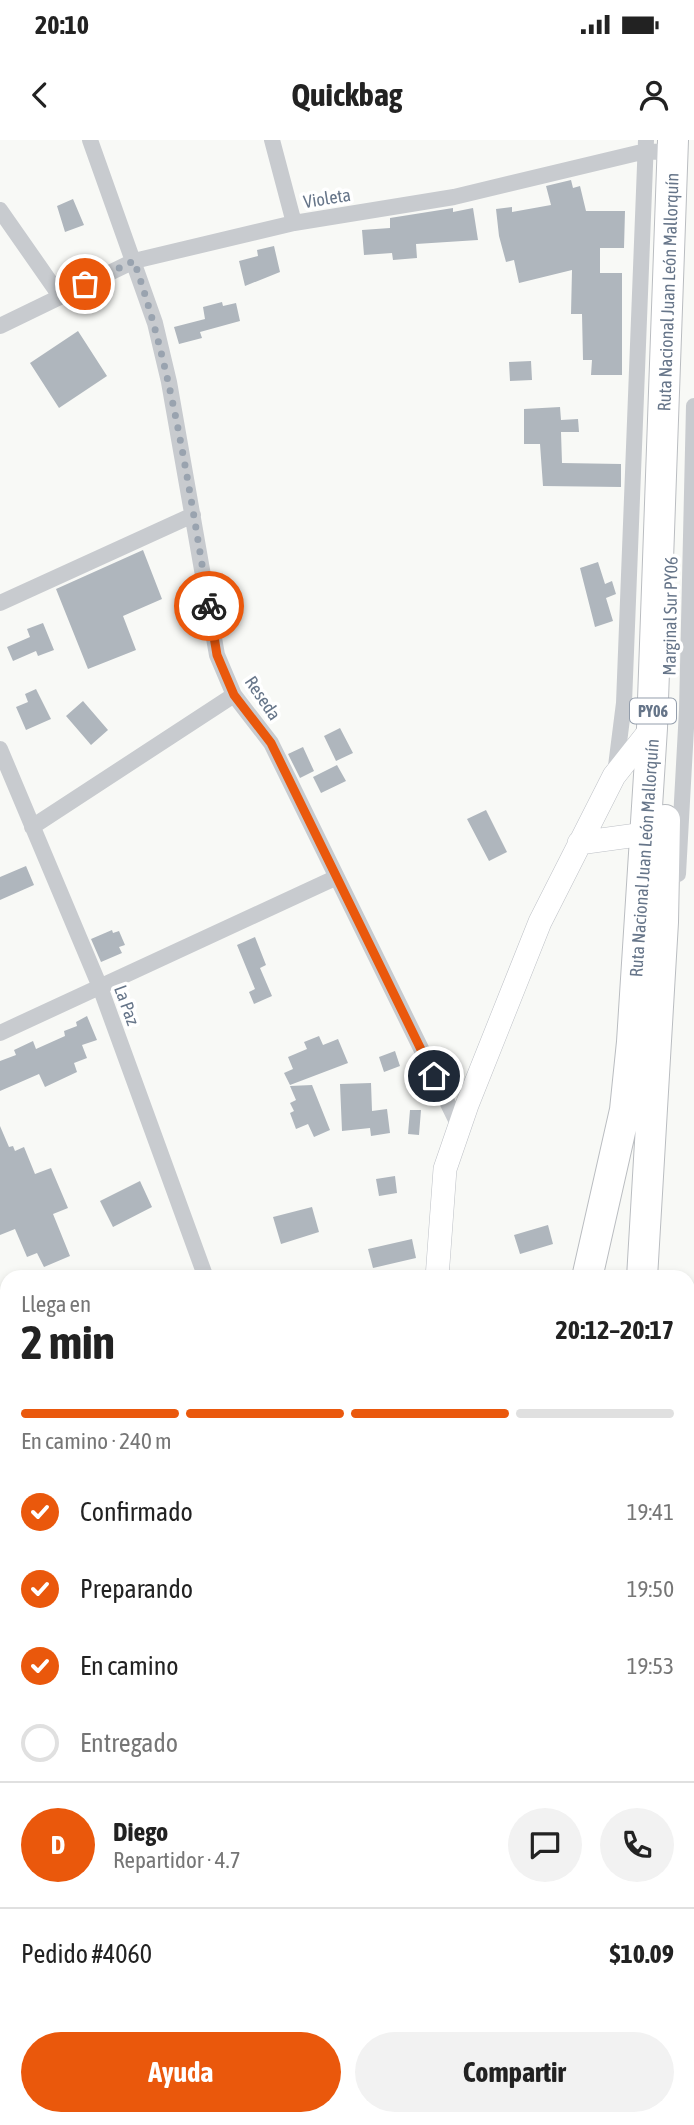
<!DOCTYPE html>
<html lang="es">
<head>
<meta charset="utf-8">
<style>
	:root { --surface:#fff; --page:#f2f2f2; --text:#222; --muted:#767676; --line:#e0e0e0; --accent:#ea580c }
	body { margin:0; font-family:"Asap Condensed",sans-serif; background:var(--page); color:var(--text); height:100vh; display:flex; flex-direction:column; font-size:26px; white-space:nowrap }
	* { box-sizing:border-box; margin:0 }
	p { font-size:23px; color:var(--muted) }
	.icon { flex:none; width:38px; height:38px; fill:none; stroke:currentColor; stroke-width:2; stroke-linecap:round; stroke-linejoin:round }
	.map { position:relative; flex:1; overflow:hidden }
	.side { position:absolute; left:0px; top:1130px; width:695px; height:856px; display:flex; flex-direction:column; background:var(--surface); border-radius:21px 21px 0 0; box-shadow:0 4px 10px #0003 }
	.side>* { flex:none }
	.pin { position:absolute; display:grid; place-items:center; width:60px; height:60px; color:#fff; margin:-30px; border:4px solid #fff; border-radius:50%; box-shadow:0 2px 7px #0007 }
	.courier { position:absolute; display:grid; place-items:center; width:70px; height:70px; margin:-35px; border:5px solid #ea580c; border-radius:50%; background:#fff; color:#222; box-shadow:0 2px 9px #0007 }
	.overview em { font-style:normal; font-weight:700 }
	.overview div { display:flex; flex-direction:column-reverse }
	.overview { display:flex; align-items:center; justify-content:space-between; height:119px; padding:0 21px }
	h1 { font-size:46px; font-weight:700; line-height:52px }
	.bar { display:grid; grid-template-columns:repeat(4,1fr); gap:10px 7px; align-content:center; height:84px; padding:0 21px }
	.bar i { height:9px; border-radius:5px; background:var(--line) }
	.bar .active { background:var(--accent) }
	.bar p { grid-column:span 4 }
	.line { display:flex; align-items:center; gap:18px; padding:0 21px; border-top:2px solid var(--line) }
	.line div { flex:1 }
	.round { display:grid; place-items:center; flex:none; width:74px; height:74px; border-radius:37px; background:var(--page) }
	ol { padding:0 21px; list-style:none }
	li { display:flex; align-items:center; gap:21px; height:77px }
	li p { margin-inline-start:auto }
	li .icon { padding:7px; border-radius:50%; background:var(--accent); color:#fff; stroke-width:4 }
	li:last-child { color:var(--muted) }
	li i { width:38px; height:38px; border:4px solid var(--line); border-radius:50% }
	.button { display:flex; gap:14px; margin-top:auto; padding:14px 21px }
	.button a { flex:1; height:80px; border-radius:42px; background:var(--accent); color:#fff; font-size:28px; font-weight:700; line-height:80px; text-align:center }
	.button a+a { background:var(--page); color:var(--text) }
	.status { display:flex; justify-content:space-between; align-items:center; height:49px; padding:0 35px; background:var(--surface); direction:ltr }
	.status svg { height:19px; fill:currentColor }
	header { display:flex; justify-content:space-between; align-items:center; height:91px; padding:0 21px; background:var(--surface); font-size:32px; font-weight:700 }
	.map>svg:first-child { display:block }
	.water { fill:#c0cad0 }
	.building { fill:#afb6bd }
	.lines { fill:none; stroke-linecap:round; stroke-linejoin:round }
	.secondary-casing { stroke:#bdc0c6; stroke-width:24 }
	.highway-casing { stroke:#babdc1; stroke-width:32 }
	.street { stroke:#c8cbcf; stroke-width:16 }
	.secondary { stroke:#fff; stroke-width:23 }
	.highway { stroke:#fff; stroke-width:30 }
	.done { stroke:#99a3af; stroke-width:7; stroke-dasharray:0 12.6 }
	.route { stroke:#ea580c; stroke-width:9 }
	.labels { text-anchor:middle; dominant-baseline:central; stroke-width:7; stroke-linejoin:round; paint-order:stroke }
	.shield { fill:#fff; stroke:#949eac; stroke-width:2 }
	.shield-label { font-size:16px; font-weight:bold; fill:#667589 }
	.street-label { font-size:18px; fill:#667589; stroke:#fff }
</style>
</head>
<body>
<div class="status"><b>20:10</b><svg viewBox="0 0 49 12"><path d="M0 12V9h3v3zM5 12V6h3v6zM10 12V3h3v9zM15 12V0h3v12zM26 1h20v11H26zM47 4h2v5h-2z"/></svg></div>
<header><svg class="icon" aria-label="back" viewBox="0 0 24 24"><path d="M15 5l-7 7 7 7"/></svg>Quickbag<svg class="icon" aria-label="person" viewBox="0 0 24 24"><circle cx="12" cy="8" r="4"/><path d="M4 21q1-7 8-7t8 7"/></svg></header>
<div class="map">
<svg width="694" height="1985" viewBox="0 0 694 1985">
	<rect width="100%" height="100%" fill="#f8f9f6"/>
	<path class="water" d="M694 1196V1600L688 1590V1202Z"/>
	<path class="building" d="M571 40 573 48 580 46 586 71H625L624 108H600V133H622V235H591L592 220H583L582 174H571L572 130 519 143 514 120 506 122 499 96 496 69 512 67V72L551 65 546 46Z
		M73 59 84 85 65 92 57 66Z
		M453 68V72L473 68 478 100 416 104 417 118 393 120 392 113 364 115 362 90 390 88V78Z
		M274 106 280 132 245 146 239 121 258 116 257 110Z
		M222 162 223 166 236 163 240 181 200 192 202 198 179 204 174 187 205 179 203 167Z
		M78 191 107 236 59 268 30 223Z
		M531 221 532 240 510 241 509 222Z
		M560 267 561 280 578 279 579 292H561L562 323 621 324V347L543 346 540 304H524V269Z
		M143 410 162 459 123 476 136 510 88 529 56 449Z
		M598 422 605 444 612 441 616 454 606 458 613 481 595 487 580 428Z
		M43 483 54 510 38 516 36 511 13 521 7 507 30 497 27 489Z
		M36 549 51 579 26 590 16 567 28 562 25 554Z
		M83 561 108 590 91 605 66 576Z
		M340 588 353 613 336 621 324 596Z
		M303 607 314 631 300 638 288 614Z
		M337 625 346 641 321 653 313 637Z
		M486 670 507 712 489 721 467 679Z
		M26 726 34 745 0 760V737Z
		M112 790 113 793 119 791 125 805 119 807 122 813 101 822 91 799Z
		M255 797 266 825 260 828 272 856 254 864 249 852 255 849 237 805Z
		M87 876 97 900 82 905 87 918 74 923 77 932 45 947 39 934 0 951V921L16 915 14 910 33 901 36 909 65 896 64 891 77 886 76 882Z
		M319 896 323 905 338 899 348 923 290 945 284 933 293 929 288 917 307 909 304 902Z
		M395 911 400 926 384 932 379 917Z
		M371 943 372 971 387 969 390 993 371 996 370 988 342 991 340 944Z
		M312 945 330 990 314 997 308 984 296 989 290 973 294 971 290 963 296 960 290 946Z
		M410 970H421L419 995 408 994Z
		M0 986 9 1007 13 1006 15 1011 24 1007 35 1034 51 1028 68 1068 53 1074 70 1116 44 1127 37 1113 27 1117 15 1089 0 1095Z
		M395 1036 397 1053 379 1056 376 1039Z
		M140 1041 152 1067 113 1087 100 1061Z
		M312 1067 319 1092 281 1104 273 1077Z
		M548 1085 553 1104 520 1114 514 1095Z
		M412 1099 416 1118 373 1128 368 1109Z"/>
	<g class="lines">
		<g class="secondary-casing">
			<path id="secondary" d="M579 703 659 692
				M437 1138 445 1029 467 965 540 782 614 636 652 588
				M688 1343 694 1342
				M0 1404 7 1401"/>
		</g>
		<g class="highway-casing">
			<path id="highway" d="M587 1138 625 970 632 902 652 588 673 0
				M642 1138 663 782 665 680
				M688 1191 694 1195
				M554 1979 556 1985
				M611 1979 614 1985"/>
		</g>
		<path class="street" d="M90 0 155 183 169 242 217 515 234 555 271 603 459 986
			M272 0 294 83
			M0 70 60 156
			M0 186 134 121 294 83 454 57 646 11 672 13
			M0 463 193 375
			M0 609 100 847 206 1138
			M615 634 624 563 646 0
			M32 687 234 555
			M678 734 687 570 694 266
			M0 893 335 738
			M0 1176 7 1205"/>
		<use href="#secondary" class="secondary"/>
		<use href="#highway" class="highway"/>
	</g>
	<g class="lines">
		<path class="done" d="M85 144 134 121C173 233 189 349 209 466"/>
		<path class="route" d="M209 466 217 515 234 555 271 603 434 936"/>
	</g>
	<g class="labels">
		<rect class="shield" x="630" y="558.5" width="46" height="25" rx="5"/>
		<g class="shield-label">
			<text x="653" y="571">PY06</text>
		</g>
		<g class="street-label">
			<text transform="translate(327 58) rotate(-9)">Violeta</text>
			<text transform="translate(668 152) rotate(-88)">Ruta Nacional Juan León Mallorquín</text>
			<text transform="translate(670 476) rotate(-89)">Marginal Sur PY06</text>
			<text transform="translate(263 558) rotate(56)">Reseda</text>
			<text transform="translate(644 718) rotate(-86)">Ruta Nacional Juan León Mallorquín</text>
			<text transform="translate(127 865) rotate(70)">La Paz</text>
		</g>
	</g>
</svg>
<div class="pin" style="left:85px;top:144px;background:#ea580c"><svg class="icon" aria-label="bag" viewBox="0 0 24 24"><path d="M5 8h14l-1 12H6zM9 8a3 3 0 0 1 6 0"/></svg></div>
<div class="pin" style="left:434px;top:936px;background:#1f2937"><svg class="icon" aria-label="home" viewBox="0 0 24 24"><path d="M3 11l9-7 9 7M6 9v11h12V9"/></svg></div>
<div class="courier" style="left:209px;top:466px"><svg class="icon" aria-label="bike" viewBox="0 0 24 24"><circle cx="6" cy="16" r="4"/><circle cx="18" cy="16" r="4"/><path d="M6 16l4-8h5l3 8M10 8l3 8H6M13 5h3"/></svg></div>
<section class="side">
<div class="overview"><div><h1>2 min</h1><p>Llega en</p></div><em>20:12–20:17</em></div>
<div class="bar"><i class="active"></i><i class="active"></i><i class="active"></i><i></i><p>En camino · 240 m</p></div>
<ol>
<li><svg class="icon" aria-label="check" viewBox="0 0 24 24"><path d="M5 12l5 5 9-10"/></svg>Confirmado<p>19:41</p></li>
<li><svg class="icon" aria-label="check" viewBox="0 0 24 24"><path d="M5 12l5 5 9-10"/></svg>Preparando<p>19:50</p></li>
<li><svg class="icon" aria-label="check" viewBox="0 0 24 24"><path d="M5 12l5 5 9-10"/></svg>En camino<p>19:53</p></li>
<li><i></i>Entregado</li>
</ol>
<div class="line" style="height:126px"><b class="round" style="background:var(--accent);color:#fff">D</b><div><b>Diego</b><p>Repartidor · 4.7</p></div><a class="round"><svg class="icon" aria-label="chat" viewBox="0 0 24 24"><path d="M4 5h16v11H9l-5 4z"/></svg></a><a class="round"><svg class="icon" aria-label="phone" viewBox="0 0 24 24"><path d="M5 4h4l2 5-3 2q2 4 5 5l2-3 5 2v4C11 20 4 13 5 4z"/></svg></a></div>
<div class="line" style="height:91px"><div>Pedido #4060</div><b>$10.09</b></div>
<div class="button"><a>Ayuda</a><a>Compartir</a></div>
</section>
</div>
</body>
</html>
